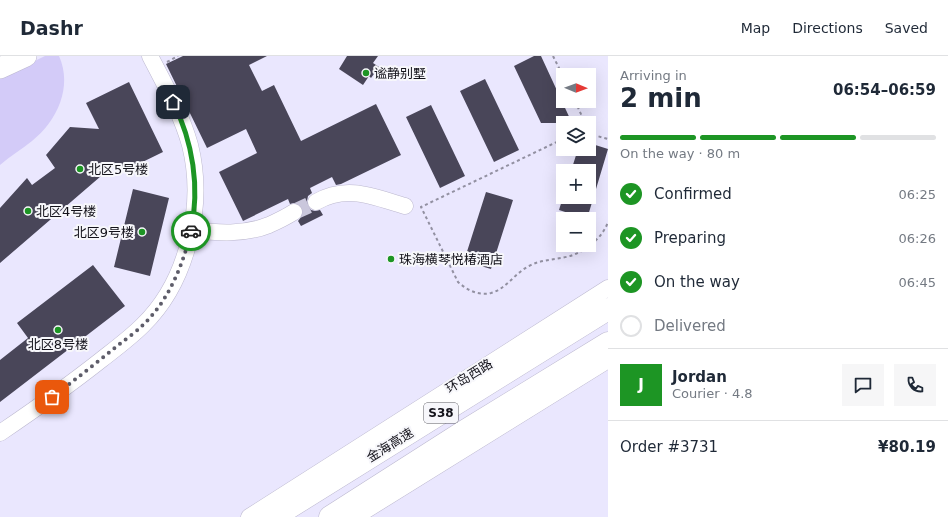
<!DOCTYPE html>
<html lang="en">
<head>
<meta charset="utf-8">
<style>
	:root { --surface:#fff; --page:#f6f6f7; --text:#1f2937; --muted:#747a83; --line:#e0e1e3; --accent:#1d9524 }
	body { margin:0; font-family:"DejaVu Sans","Noto Sans SC",sans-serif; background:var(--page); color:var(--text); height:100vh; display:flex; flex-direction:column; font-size:15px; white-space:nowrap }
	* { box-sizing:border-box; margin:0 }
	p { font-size:13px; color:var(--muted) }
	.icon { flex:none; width:22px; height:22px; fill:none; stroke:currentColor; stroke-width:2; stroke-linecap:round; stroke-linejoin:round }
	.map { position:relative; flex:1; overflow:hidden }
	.drawer { display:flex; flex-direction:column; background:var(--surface); width:340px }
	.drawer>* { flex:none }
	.needle { width:26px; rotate:91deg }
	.buttons { position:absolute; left:556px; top:12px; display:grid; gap:8px }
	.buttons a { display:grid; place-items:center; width:40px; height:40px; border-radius:0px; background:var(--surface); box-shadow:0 4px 16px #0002; font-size:20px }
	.pin { position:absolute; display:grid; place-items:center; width:34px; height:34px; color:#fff; margin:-17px; border-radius:8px; box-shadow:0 2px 6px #0006 }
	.courier { position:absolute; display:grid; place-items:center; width:40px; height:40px; margin:-20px; border:3px solid #1d9524; border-radius:50%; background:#fff; color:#222; box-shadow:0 1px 5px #0007 }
	.summary em { font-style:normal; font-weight:700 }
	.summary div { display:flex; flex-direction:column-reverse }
	.summary { display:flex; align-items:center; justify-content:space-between; height:68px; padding:0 12px }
	h1 { font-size:26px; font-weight:700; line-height:30px }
	.bar { display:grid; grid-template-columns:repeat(4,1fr); gap:6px 4px; align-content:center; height:48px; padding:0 12px }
	.bar i { height:5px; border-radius:3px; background:var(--line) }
	.bar .selected { background:var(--accent) }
	.bar p { grid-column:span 4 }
	.line { display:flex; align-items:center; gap:10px; padding:0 12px; border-top:1px solid var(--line) }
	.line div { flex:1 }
	.round { display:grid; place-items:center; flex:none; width:42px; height:42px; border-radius:0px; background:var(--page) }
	ol { padding:0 12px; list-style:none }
	li { display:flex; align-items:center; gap:12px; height:44px }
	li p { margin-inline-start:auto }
	li .icon { padding:4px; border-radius:50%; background:var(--accent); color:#fff; stroke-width:4 }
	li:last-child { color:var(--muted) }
	li i { width:22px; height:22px; border:2px solid var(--line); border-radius:50% }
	header { display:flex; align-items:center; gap:24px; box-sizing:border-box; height:56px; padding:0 20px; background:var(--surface); border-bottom:1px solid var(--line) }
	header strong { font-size:19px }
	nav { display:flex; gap:22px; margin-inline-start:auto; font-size:14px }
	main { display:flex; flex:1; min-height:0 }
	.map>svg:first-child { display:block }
	.green { fill:#d3cbf8 }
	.building { fill:#494659 }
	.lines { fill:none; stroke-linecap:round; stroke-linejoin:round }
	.minor-tunnel { stroke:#cac7dc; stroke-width:16; stroke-dasharray:16 8; stroke-linecap:butt }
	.minor-casing { stroke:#bcb8cf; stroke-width:17 }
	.major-casing { stroke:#bcb8cf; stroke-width:22 }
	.highway-casing { stroke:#bcb8cf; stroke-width:23 }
	.path { stroke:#9290a1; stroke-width:2; stroke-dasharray:3 3; stroke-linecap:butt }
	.minor { stroke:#fff; stroke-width:16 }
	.major { stroke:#fff; stroke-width:21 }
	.highway { stroke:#fff; stroke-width:22 }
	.done { stroke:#5e5d6a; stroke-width:4; stroke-dasharray:0 7.2 }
	.route { stroke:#1d9524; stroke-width:5 }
	.poi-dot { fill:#1d9524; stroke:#f7f7fb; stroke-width:1.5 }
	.labels { text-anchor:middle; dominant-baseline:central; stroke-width:4; stroke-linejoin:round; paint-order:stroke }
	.shield { fill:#f7f7fb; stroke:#57575e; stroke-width:1 }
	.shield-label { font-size:12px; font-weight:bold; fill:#13121a }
	.poi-label { font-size:13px; fill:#13121a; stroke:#f7f7fb; text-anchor:start }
	.street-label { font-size:13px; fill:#13121a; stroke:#f7f7fb }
</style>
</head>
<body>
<header>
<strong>Dashr</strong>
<nav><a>Map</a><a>Directions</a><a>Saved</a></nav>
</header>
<main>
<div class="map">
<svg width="608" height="461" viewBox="0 0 608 461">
	<rect width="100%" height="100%" fill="#eae7fe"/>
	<path class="green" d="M45 0H59C73 31 57 65 32 85 21 94 10 100 0 109V22Z"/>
	<path class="building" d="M183 0H267L249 9 262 35 274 29 301 85 376 48 401 99 341 128 336 129 332 121 310 132 312 137 308 140 307 145 308 150 311 154 315 155 320 154 323 159 301 170 298 165 302 160 303 156 302 151 298 148 294 147 290 148 288 143 243 165 219 116 257 97 246 73 207 92 166 8Z
		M347 0H378L373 7 379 11 371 22 369 20 363 29 339 13Z
		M534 0H541L572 67H541L514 10Z
		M485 23 519 94 494 106 460 35Z
		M129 26 163 96 120 117 115 108 0 207V152L27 122 32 129 55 112 46 99 70 71 99 73 86 47Z
		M431 49 465 120 440 132 406 61Z
		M589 87 608 93 587 163 559 154 563 141H589V115H571L578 93H589Z
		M133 133 169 142 150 220 114 211Z
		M486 136 513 144 491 213 464 205Z
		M93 209 125 250 0 346V304L28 282 17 267Z"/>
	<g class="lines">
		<path class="minor-tunnel" d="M294 156 316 146"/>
		<g class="minor-casing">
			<path id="minor" d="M316 146C347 128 374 141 405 150
				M192 174C218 177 244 179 269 169 278 165 286 161 294 156
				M0 377C34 354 68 330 101 304 115 293 130 282 143 269 188 225 205 149 190 89 181 57 165 29 150 0
				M249 461 608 232
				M355 461 608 304"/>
		</g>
		<g class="major-casing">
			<path id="major" d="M0 12 26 0"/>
		</g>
		<g class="highway-casing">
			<path id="highway" d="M274 461 608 253
				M330 461 463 376 608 287"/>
		</g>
		<path class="path" d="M553 0 563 20
			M167 6 178 0
			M575 45 585 67
			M589 75 590 78 608 83
			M563 83 421 151 458 226C467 234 478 240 491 237 506 233 515 217 529 210 542 203 556 204 570 200 586 195 603 181 608 166"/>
		<use href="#minor" class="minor"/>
		<use href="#major" class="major"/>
		<use href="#highway" class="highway"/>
	</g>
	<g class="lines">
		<path class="done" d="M52 341C76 323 99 305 122 286 129 281 137 275 143 269 169 244 183 209 191 175"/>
		<path class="route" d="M173 46C193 86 200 131 191 175"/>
	</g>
	<g class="poi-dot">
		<circle cx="366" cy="17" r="4"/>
		<circle cx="80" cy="113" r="4"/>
		<circle cx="28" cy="155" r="4"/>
		<circle cx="142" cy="176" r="4"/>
		<circle cx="391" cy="203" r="4"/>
		<circle cx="58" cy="274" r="4"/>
	</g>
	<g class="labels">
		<rect class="shield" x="424" y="347" width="34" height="20" rx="3"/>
		<g class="shield-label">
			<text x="441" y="357">S38</text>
		</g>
		<g class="poi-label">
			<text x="374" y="17">谧静别墅</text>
			<text x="88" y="113">北区5号楼</text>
			<text x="36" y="155">北区4号楼</text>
			<text x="134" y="176" text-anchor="end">北区9号楼</text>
			<text x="399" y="203">珠海横琴悦椿酒店</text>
			<text x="58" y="288" text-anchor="middle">北区8号楼</text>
		</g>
		<g class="street-label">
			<text transform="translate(469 320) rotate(-32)">环岛西路</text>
			<text transform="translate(390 389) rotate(-32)">金海高速</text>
		</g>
	</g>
</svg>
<div class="buttons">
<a><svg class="needle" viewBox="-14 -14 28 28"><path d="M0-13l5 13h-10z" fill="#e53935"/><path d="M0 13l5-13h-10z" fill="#747a83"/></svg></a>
<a><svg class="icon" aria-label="layers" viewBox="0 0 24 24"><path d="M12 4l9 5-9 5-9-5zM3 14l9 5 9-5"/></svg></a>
<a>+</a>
<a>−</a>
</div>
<div class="pin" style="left:52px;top:341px;background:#ea580c"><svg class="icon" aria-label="bag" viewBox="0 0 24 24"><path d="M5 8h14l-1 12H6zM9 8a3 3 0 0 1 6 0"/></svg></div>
<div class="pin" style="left:173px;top:46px;background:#1f2937"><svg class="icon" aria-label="home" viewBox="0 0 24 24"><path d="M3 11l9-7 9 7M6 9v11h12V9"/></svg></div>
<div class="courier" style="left:191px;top:175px"><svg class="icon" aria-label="car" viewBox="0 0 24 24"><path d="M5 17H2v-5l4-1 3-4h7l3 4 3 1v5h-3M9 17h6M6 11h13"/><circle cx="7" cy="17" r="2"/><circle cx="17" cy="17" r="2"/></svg></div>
</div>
<section class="drawer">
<div class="summary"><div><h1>2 min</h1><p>Arriving in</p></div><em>06:54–06:59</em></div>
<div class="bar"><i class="selected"></i><i class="selected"></i><i class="selected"></i><i></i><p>On the way · 80 m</p></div>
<ol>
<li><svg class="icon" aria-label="check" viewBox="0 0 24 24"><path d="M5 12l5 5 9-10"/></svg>Confirmed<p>06:25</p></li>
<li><svg class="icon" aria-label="check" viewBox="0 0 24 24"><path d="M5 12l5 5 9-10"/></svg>Preparing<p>06:26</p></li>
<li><svg class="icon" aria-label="check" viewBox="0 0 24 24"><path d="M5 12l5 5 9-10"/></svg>On the way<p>06:45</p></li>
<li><i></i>Delivered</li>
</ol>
<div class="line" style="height:72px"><b class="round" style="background:var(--accent);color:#fff">J</b><div><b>Jordan</b><p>Courier · 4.8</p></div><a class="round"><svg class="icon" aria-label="chat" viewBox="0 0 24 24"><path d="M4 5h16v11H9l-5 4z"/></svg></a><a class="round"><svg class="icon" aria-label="phone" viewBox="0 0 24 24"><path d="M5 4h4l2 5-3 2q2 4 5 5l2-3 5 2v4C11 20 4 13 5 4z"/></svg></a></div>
<div class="line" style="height:52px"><div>Order #3731</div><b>¥80.19</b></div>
</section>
</main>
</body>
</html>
